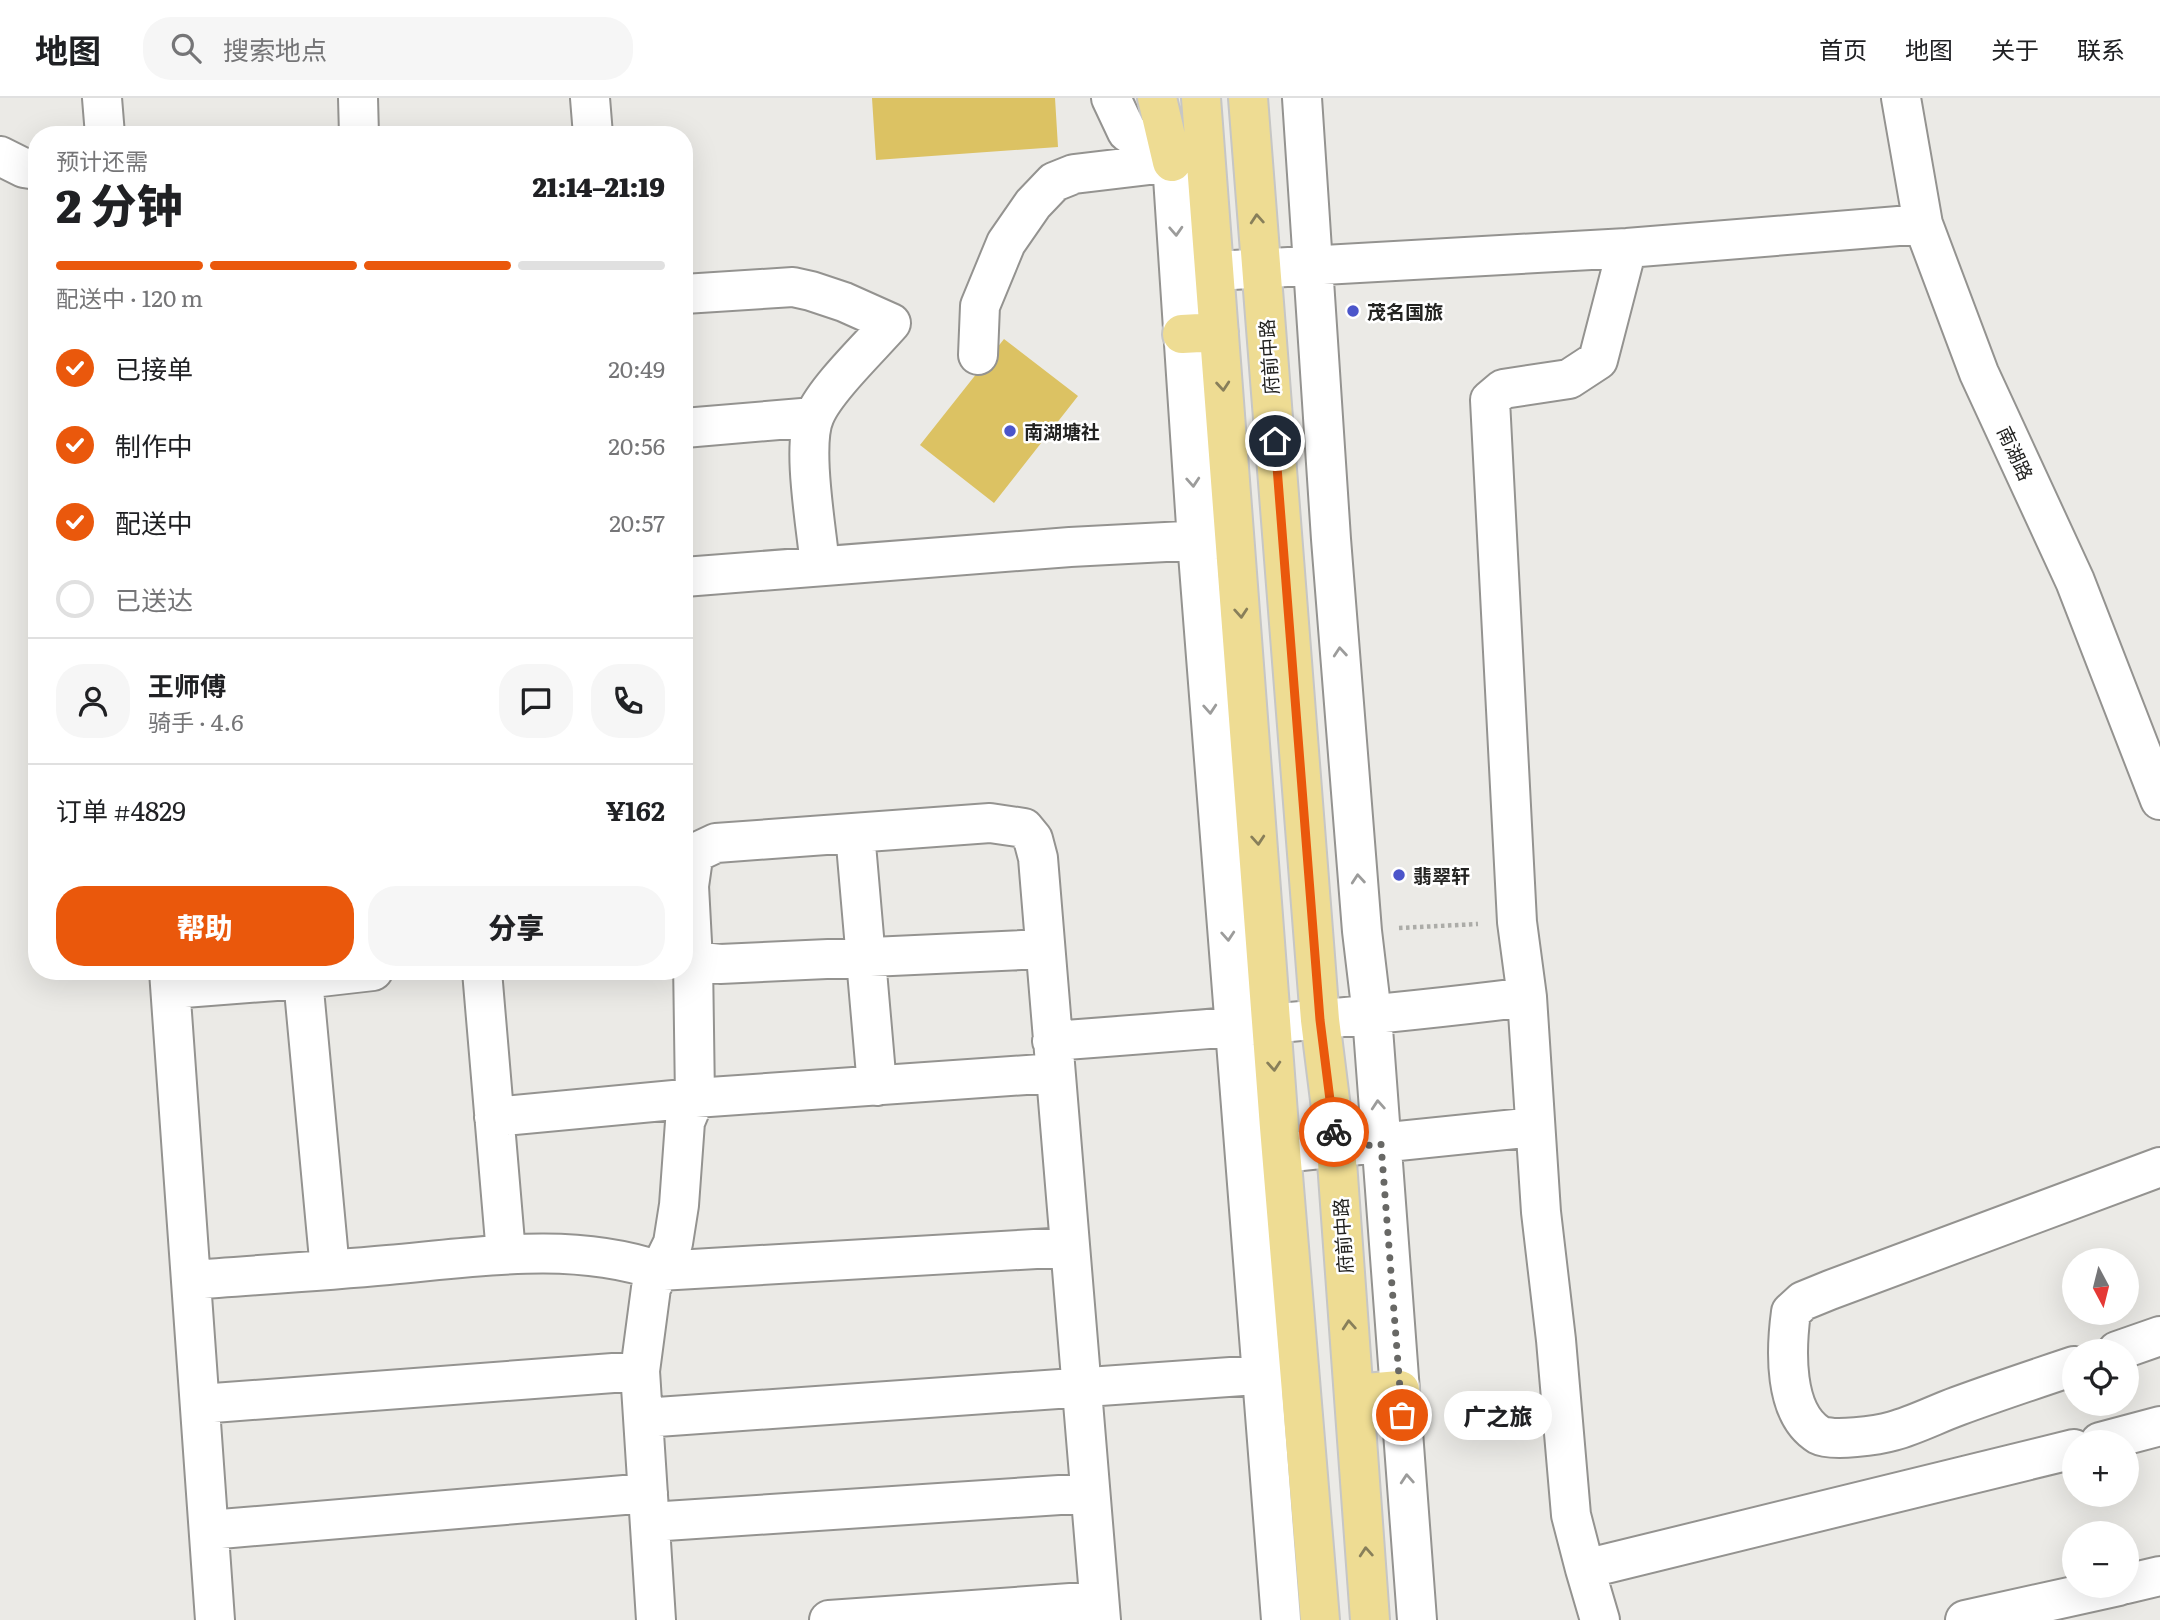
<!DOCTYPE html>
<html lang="zh">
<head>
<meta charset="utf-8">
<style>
	:root { --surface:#fff; --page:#f6f6f6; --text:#202124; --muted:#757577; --line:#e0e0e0; --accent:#ea580c }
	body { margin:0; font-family:Literata,"Noto Sans SC",serif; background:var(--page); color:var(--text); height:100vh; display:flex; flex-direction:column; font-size:26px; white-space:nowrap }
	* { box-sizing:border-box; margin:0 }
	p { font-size:23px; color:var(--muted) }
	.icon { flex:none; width:38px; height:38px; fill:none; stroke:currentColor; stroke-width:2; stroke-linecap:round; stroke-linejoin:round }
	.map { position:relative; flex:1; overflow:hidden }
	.details { position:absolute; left:28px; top:28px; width:665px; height:854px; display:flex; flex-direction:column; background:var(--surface); border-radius:28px; box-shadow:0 7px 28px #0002 }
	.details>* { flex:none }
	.needle { width:46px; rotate:173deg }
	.fabs { position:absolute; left:2062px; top:1150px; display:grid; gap:14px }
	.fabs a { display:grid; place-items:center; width:77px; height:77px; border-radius:50%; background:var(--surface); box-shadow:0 7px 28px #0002; font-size:35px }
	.pin { position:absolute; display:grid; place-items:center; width:60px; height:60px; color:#fff; margin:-30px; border:4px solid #fff; border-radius:50%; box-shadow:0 2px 7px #0007 }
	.courier { position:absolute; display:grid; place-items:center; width:70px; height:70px; margin:-35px; border:5px solid #ea580c; border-radius:50%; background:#fff; color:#222; box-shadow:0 2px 9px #0007 }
	.bubble { position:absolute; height:49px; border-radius:24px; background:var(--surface); box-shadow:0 7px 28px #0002; font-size:23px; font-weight:800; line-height:49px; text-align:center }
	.summary em { font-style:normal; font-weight:800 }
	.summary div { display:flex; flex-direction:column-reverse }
	.summary { display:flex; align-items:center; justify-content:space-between; height:119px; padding:0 28px }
	h1 { font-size:46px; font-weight:800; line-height:52px }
	.bar { display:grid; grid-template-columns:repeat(4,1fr); gap:10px 7px; align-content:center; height:84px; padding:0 28px }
	.bar i { height:9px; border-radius:5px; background:var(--line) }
	.bar .selected { background:var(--accent) }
	.bar p { grid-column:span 4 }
	.line { display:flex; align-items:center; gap:18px; padding:0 28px; border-top:2px solid var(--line) }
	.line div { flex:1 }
	.round { display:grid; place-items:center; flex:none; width:74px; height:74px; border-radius:28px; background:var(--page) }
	ol { padding:0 28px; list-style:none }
	li { display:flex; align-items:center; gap:21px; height:77px }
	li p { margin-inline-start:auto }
	li .icon { padding:7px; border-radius:50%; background:var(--accent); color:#fff; stroke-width:4 }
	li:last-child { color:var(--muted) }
	li i { width:38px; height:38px; border:4px solid var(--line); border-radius:50% }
	.cta { display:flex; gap:14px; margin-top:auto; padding:14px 28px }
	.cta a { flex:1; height:80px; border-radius:28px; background:var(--accent); color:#fff; font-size:28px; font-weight:800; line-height:80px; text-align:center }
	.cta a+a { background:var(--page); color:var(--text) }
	header { display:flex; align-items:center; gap:42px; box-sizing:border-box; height:98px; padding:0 35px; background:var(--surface); border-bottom:2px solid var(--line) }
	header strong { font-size:33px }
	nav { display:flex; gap:38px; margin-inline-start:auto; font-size:24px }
	.search { width:490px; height:63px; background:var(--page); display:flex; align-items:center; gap:18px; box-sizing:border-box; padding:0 24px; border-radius:28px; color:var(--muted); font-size:26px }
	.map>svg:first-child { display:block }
	.building { fill:#dcc263 }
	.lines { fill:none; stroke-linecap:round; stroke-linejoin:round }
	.minor-casing { stroke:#949390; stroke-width:42 }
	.major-casing { stroke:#c6c6c5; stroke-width:42 }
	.path { stroke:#acaca8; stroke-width:4.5; stroke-dasharray:3.5 3.5; stroke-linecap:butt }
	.minor { stroke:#fff; stroke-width:38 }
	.major { stroke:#eedc93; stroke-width:38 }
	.oneway { stroke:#887f5a }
	.oneway2 { stroke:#9c9c9b }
	.done { stroke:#686865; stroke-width:7; stroke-dasharray:0 12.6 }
	.route { stroke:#ea580c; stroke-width:9 }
	.poi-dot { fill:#4b55ca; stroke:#fff; stroke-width:2.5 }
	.labels { text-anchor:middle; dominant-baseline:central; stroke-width:5; stroke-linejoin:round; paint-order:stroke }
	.poi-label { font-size:19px; font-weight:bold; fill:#222220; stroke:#fff; text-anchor:start }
	.street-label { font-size:19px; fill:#222220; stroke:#fff }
</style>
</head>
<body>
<header>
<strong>地图</strong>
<div class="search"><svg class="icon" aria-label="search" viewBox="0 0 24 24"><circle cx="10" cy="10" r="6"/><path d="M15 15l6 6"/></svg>搜索地点</div>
<nav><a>首页</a><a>地图</a><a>关于</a><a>联系</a></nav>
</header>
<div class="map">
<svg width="2160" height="1522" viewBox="0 0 2160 1522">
	<rect width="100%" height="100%" fill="#ebeae6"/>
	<path class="building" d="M872 0H1055L1058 49 876 62Z
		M1004 241 1078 298 994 405 920 347Z"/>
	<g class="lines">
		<g class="minor-casing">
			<path id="minor" d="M102 0 105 37
				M358 0 359 37
				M590 0 593 37
				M1111 0 1127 34 1172 64 1197 443 1281 1522
				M1302 0 1331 441 1362 833 1372 917 1417 1522
				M1901 0 1923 126 1979 275 2075 483 2160 702
				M0 58 24 70 37 72
				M1627 150 1598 262 1569 281 1503 291 1490 302 1517 824 1527 899 1541 1114 1556 1242 1571 1417 1585 1471 2074 1351
				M1215 173 1627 150 1923 126
				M684 196 793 189 811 193 844 204 891 225C870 249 826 291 815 317 801 347 817 433 820 468
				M978 257 980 208 1006 145 1033 106 1054 84 1074 76 1183 63
				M684 330 814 319
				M684 479 1070 449 1223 441
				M855 735 877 988
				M684 862 720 866 1044 851
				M169 873 215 1522
				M482 873 506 1156
				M303 881 330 1172
				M171 891 303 881 373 873
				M1052 943C1211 931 1369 919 1527 899
				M494 1019 695 1000 1055 975
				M1282 1055 1535 1029
				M191 1182C257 1177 322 1173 388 1167 477 1159 573 1143 659 1173L1070 1149
				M2117 1253 2160 1238
				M2074 1268C2035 1281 1996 1294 1958 1308 1936 1316 1915 1327 1893 1333 1879 1337 1832 1344 1819 1337 1783 1315 1786 1251 1791 1214L1803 1203 1830 1192 2160 1069
				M200 1306 640 1273
				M643 1320 1287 1275
				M2100 1344 2160 1328
				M650 1424 1090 1395
				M209 1432 648 1395
				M1585 1471 1600 1522
				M2126 1486 2160 1478
				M656 1522 640 1273 651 1190 673 1145 679 1107 685 1024 695 1000 693 863 689 788 693 760 699 753 716 745 990 725 1024 730 1033 741 1038 760 1101 1522
				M829 1522 1099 1503
				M1965 1522 2119 1488"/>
		</g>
		<g class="major-casing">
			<path id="major" d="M1157 0 1172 64
				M1201 0 1279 1029 1320 1522
				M1248 0 1320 922 1336 1050 1370 1522
				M1182 236 1219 234
				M1354 1296 1400 1292"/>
		</g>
		<path class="path" d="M1399 830 1478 826"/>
		<use href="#minor" class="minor"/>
		<use href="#major" class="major"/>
	</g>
	<defs><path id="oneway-chevron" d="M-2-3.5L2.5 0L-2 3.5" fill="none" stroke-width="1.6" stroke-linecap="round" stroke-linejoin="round" transform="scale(1.75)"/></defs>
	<g class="oneway">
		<use href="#oneway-chevron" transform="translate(1257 121) rotate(-94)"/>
		<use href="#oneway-chevron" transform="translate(1223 288) rotate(85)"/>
		<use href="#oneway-chevron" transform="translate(1241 515) rotate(86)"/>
		<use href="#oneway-chevron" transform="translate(1258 742) rotate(86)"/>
		<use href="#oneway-chevron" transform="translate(1274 968) rotate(86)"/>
		<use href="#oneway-chevron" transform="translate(1349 1227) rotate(-94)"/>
		<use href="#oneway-chevron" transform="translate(1366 1454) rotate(-94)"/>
	</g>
	<g class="oneway2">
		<use href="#oneway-chevron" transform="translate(1176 133) rotate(87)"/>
		<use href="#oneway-chevron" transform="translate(1193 384) rotate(86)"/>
		<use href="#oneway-chevron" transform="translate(1340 554) rotate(-95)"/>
		<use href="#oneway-chevron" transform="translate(1210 611) rotate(86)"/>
		<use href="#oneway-chevron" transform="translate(1358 781) rotate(-95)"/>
		<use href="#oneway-chevron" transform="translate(1228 838) rotate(86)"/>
		<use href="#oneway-chevron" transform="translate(1378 1007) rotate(-94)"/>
		<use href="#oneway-chevron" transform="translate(1407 1381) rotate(-94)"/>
	</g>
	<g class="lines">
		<path class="done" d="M1334 1034 1336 1051 1381 1046 1402 1317"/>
		<path class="route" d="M1275 343 1320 922 1334 1034"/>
	</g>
	<g class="poi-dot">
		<circle cx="1353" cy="213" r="7"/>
		<circle cx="1010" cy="333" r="7"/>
		<circle cx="1399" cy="777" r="7"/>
	</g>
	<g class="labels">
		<g class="poi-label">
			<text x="1367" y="213">茂名国旅</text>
			<text x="1024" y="333">南湖塘社</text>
			<text x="1413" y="777">翡翠轩</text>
		</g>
		<g class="street-label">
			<text transform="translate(1268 259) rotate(-94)">府前中路</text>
			<text transform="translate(2016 355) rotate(65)">南湖路</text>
			<text transform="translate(1342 1138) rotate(-94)">府前中路</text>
		</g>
	</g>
</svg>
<div class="fabs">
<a><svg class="needle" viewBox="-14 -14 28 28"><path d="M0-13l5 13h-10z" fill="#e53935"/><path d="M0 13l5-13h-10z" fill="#757577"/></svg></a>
<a><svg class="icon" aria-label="locate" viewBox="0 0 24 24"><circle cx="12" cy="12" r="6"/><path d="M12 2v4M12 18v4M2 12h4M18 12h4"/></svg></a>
<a>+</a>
<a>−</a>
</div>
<div class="pin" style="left:1402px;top:1317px;background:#ea580c"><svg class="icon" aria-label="bag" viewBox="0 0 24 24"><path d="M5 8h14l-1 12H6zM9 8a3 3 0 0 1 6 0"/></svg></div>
<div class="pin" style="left:1275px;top:343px;background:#1f2937"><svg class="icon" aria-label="home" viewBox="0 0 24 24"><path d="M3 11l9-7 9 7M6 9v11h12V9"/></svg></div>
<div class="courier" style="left:1334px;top:1034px"><svg class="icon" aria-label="bike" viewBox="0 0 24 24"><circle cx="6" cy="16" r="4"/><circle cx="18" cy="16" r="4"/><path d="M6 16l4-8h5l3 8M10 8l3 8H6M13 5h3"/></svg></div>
<div class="bubble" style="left:1444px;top:1293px;width:108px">广之旅</div>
<section class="details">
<div class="summary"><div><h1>2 分钟</h1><p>预计还需</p></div><em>21:14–21:19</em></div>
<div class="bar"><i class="selected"></i><i class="selected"></i><i class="selected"></i><i></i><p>配送中 · 120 m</p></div>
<ol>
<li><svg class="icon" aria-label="check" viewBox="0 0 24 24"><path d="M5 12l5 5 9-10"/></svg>已接单<p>20:49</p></li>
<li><svg class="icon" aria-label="check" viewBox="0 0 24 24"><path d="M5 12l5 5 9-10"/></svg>制作中<p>20:56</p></li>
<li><svg class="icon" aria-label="check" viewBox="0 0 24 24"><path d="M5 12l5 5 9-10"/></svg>配送中<p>20:57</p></li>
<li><i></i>已送达</li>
</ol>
<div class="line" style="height:126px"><a class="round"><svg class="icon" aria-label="person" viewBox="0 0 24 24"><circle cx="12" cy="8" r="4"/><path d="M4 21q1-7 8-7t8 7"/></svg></a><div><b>王师傅</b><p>骑手 · 4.6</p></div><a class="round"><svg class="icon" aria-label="chat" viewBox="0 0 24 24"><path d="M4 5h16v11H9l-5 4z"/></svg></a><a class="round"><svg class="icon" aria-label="phone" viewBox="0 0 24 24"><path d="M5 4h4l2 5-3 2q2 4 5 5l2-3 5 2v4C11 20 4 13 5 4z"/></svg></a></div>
<div class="line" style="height:91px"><div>订单 #4829</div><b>¥162</b></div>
<div class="cta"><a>帮助</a><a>分享</a></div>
</section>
</div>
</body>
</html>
